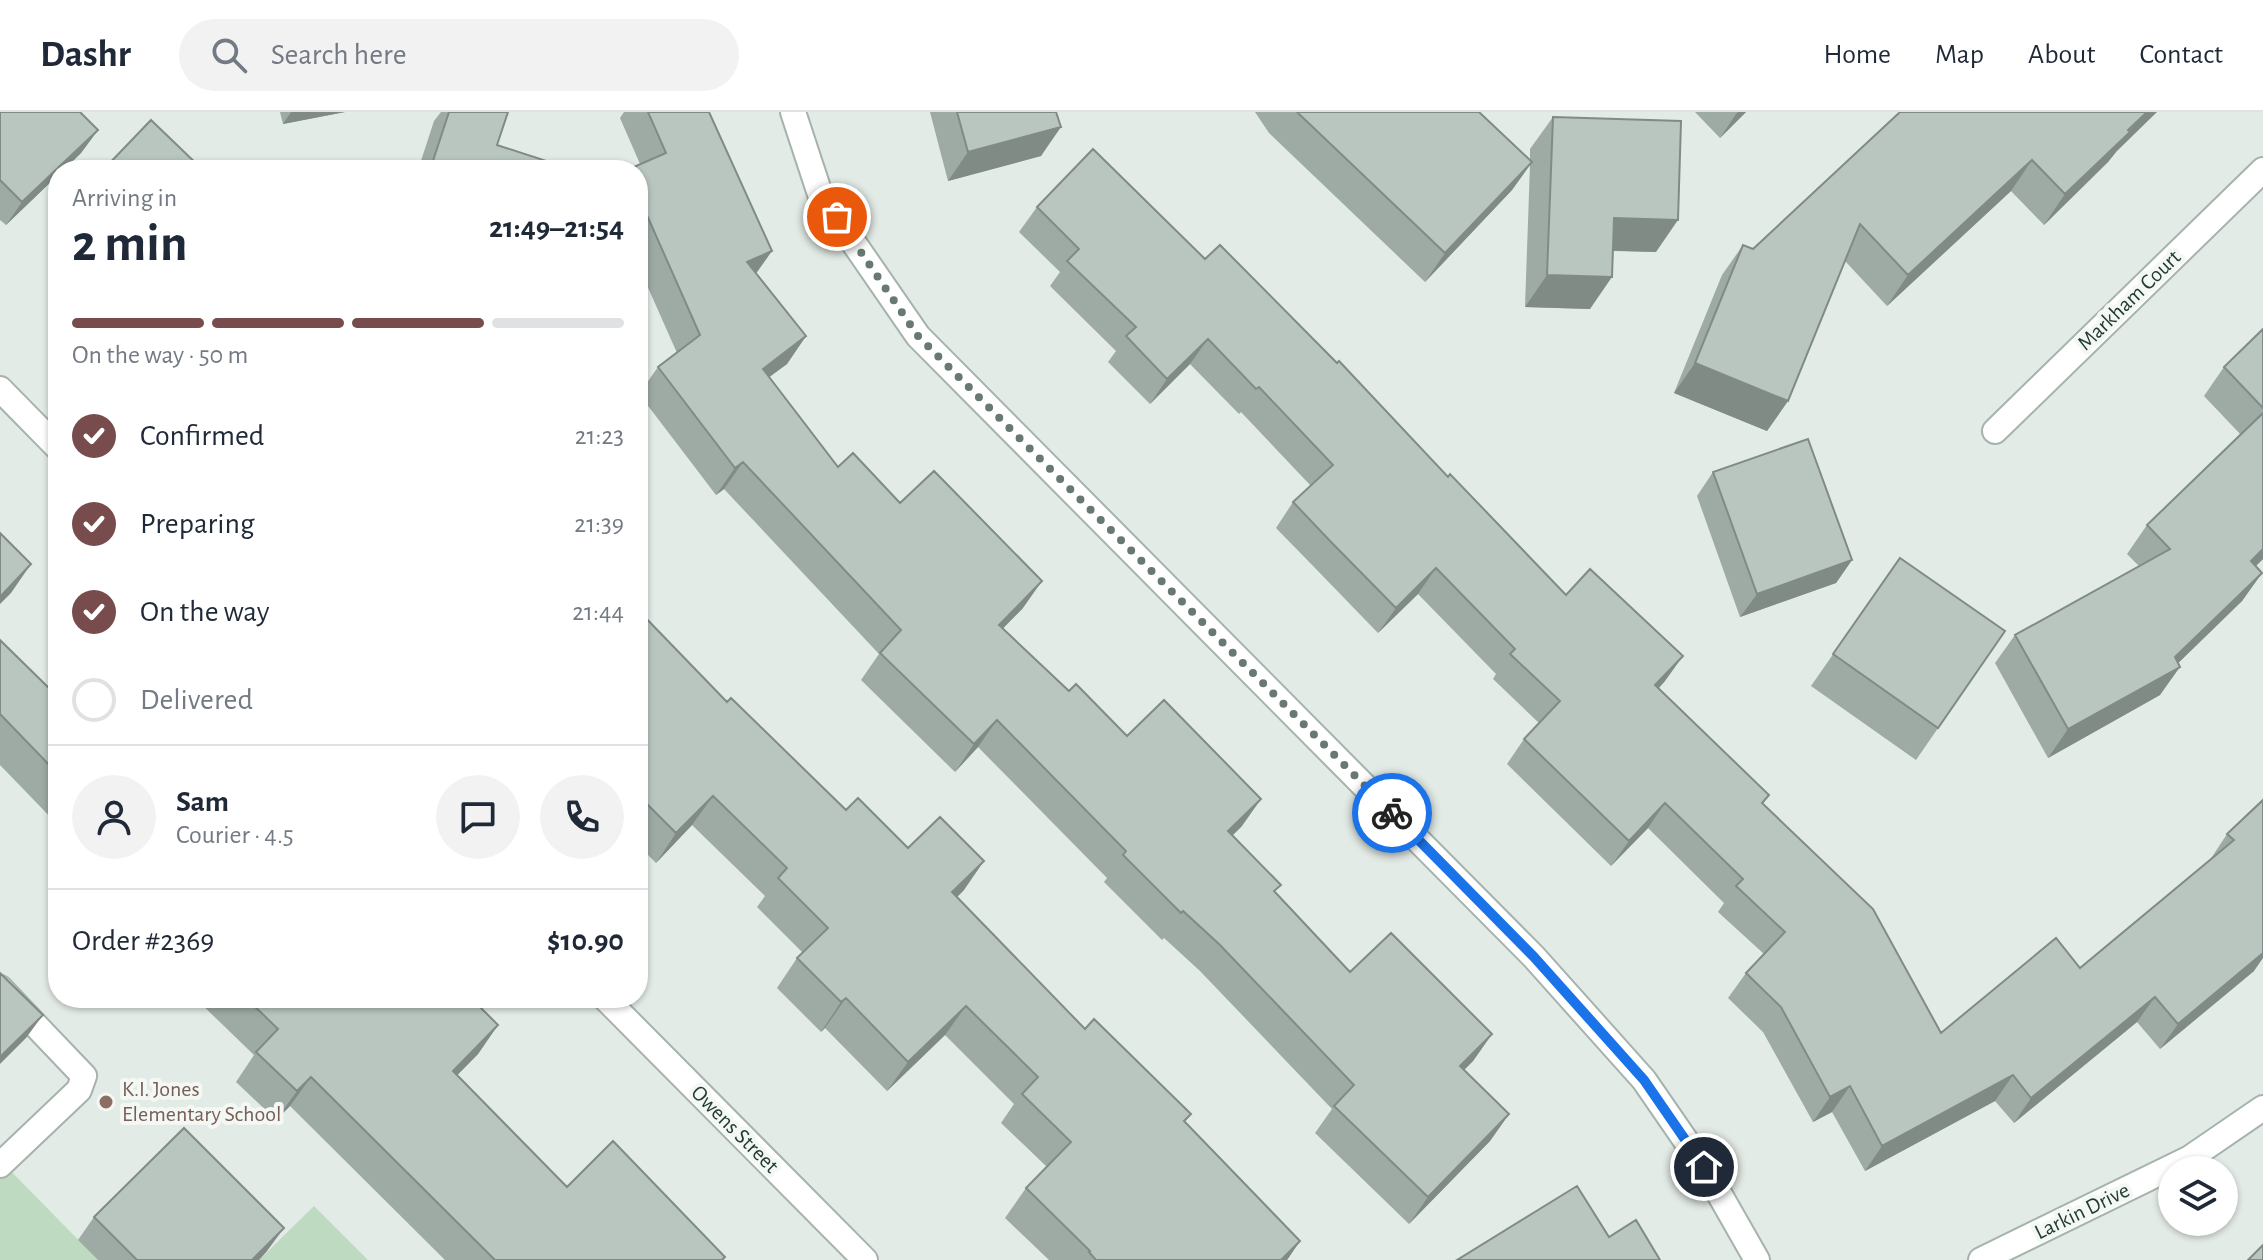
<!DOCTYPE html>
<html lang="en">
<head>
<meta charset="utf-8">
<style>
	:root { --surface:#fff; --page:#f2f2f3; --text:#1f2937; --muted:#747a83; --line:#e0e1e3; --accent:#784c4d }
	body { margin:0; font-family:"Alegreya Sans",sans-serif; background:var(--page); color:var(--text); height:100vh; display:flex; flex-direction:column; font-size:30px; white-space:nowrap }
	* { box-sizing:border-box; margin:0 }
	p { font-size:26px; color:var(--muted) }
	.icon { flex:none; width:44px; height:44px; fill:none; stroke:currentColor; stroke-width:2; stroke-linecap:round; stroke-linejoin:round }
	.map { position:relative; flex:1; overflow:hidden }
	.panel { position:absolute; left:48px; top:48px; width:600px; height:848px; display:flex; flex-direction:column; background:var(--surface); border-radius:32px; box-shadow:0 2px 6px #0004 }
	.panel>* { flex:none }
	.controls { position:absolute; left:2158px; top:1044px; display:grid; gap:16px }
	.controls a { display:grid; place-items:center; width:80px; height:80px; border-radius:50%; background:var(--surface); box-shadow:0 2px 6px #0004; font-size:40px }
	.pin { position:absolute; display:grid; place-items:center; width:68px; height:68px; color:#fff; margin:-34px; border:4px solid #fff; border-radius:50%; box-shadow:0 2px 8px #0007 }
	.courier { position:absolute; display:grid; place-items:center; width:80px; height:80px; margin:-40px; border:6px solid #1a73e8; border-radius:50%; background:#fff; color:#222; box-shadow:0 2px 10px #0007 }
	.head em { font-style:normal; font-weight:700 }
	.head div { display:flex; flex-direction:column-reverse }
	.head { display:flex; align-items:center; justify-content:space-between; height:136px; padding:0 24px }
	h1 { font-size:52px; font-weight:700; line-height:60px }
	.bar { display:grid; grid-template-columns:repeat(4,1fr); gap:12px 8px; align-content:center; height:96px; padding:0 24px }
	.bar i { height:10px; border-radius:6px; background:var(--line) }
	.bar .selected { background:var(--accent) }
	.bar p { grid-column:span 4 }
	.line { display:flex; align-items:center; gap:20px; padding:0 24px; border-top:2px solid var(--line) }
	.line div { flex:1 }
	.round { display:grid; place-items:center; flex:none; width:84px; height:84px; border-radius:42px; background:var(--page) }
	ol { padding:0 24px; list-style:none }
	li { display:flex; align-items:center; gap:24px; height:88px }
	li p { margin-inline-start:auto }
	li .icon { padding:8px; border-radius:50%; background:var(--accent); color:#fff; stroke-width:4 }
	li:last-child { color:var(--muted) }
	li i { width:44px; height:44px; border:4px solid var(--line); border-radius:50% }
	header { display:flex; align-items:center; gap:48px; box-sizing:border-box; height:112px; padding:0 40px; background:var(--surface); border-bottom:2px solid var(--line) }
	header strong { font-size:38px }
	nav { display:flex; gap:44px; margin-inline-start:auto; font-size:28px }
	.search { width:560px; height:72px; background:var(--page); display:flex; align-items:center; gap:20px; box-sizing:border-box; padding:0 28px; border-radius:44px; color:var(--muted); font-size:30px }
	.map>svg:first-child { display:block }
	.green { fill:#bedbc2 }
	.lines { fill:none; stroke-linecap:round; stroke-linejoin:round }
	.minor-casing { stroke:#a6b3ac; stroke-width:28 }
	.minor { stroke:#fff; stroke-width:24 }
	.wall { fill:#9eaaa4 }
	.shaded-wall { fill:#818b86 }
	.building { fill:#b8c6bf; stroke:#818b86; stroke-width:2 }
	.done { stroke:#677971; stroke-width:8; stroke-dasharray:0 14.4 }
	.route { stroke:#1a73e8; stroke-width:10 }
	.education-dot { fill:#8d6e63; stroke:#f3f8f5; stroke-width:3 }
	.labels { text-anchor:middle; dominant-baseline:central; stroke-width:8; stroke-linejoin:round; paint-order:stroke }
	.street-label { font-size:22px; fill:#243b32; stroke:#f3f8f5 }
	.education-label { font-size:22px; fill:#785e54; stroke:#f3f8f5; text-anchor:start }
</style>
</head>
<body>
<header>
<strong>Dashr</strong>
<div class="search"><svg class="icon" aria-label="search" viewBox="0 0 24 24"><circle cx="10" cy="10" r="6"/><path d="M15 15l6 6"/></svg>Search here</div>
<nav><a>Home</a><a>Map</a><a>About</a><a>Contact</a></nav>
</header>
<div class="map">
<svg width="2263" height="1148" viewBox="0 0 2263 1148">
	<rect width="100%" height="100%" fill="#e3ebe6"/>
	<path class="green" d="M0 1048 98 1148H0Z
		M314 1094 368 1148H259Z"/>
	<g class="lines">
		<g class="minor-casing">
			<path id="minor" d="M793 0 820 82 918 224 1534 845 1644 968 1704 1055 1757 1148
				M0 277 58 336
				M1995 319 2263 58
				M0 876 84 964 79 978 0 1053
				M605 886 865 1148
				M1981 1148 2190 1046 2263 996"/>
		</g>
		<use href="#minor" class="minor"/>
	</g>
	<path class="wall" d="M0 0 98 18 81 41 6 113 0 108Z
		M280 0H345L283 12Z
		M441 0H508L497 33 567 58H418L434 9Z
		M624 0H709L756 161 806 224 787 252 769 265 838 355 900 391 1023 496 1003 516 1069 579 1242 714 1232 724 1275 780 1350 860 1492 922 1473 949 1464 958 1509 1002 1490 1029 1409 1112 1315 1021 1332 997 1200 859 1164 826 1162 828 1104 770 1107 766 978 635 955 660 861 568 879 542 724 377 716 383 639 282 658 255 677 241 638 153V58L640 52 620 6Z
		M930 0H1056L1041 44 948 69Z
		M1255 0H1479L1530 48V37L1553 5 1656 140 1613 139 1590 197 1525 195 1530 53 1512 78 1425 170 1269 21Z
		M1695 0H1746L1720 26Z
		M1900 0 2116 40 2108 50 2044 113 2011 79 1887 194 1845 149 1788 289 1767 319 1674 281 1722 163 1743 133 1753 137Z
		M1037 95 1205 147 1448 365 1566 483 1665 569 1659 576 1769 683 1763 692 1941 921 2080 856 2210 748 2227 722 2263 688 2254 859 2160 937 2137 910 2014 1011 1995 989 1865 1059 1832 1000 1813 1010 1763 920 1728 886 1746 861 1764 842 1718 800 1724 791 1648 716 1611 754 1507 652 1524 627 1539 611 1493 567 1496 562 1418 482 1378 521 1315 456 1276 416 1293 390 1311 374 1241 300 1239 302 1190 252 1150 292 1108 250 1116 239 1050 174 1060 160 1019 120Z
		M2263 217V447L2256 454 2262 461 2242 489 2178 551 2160 583 2048 646 1995 551 2015 523 2139 454 2127 442 2147 413 2241 323 2204 284 2224 255Z
		M1713 360 1852 448 1836 471 1740 505 1697 384Z
		M1900 446 2005 519 1916 648 1811 574Z
		M638 498 727 590 846 698 908 736 964 778 957 785 1085 917 1191 1002 1185 1010 1300 1129 1287 1148H1049L1005 1106 1026 1076 1047 1055 1001 1011 1014 992 945 923 887 979 825 916 821 920 777 876 797 846 803 841 757 795 765 784 692 713 656 751 638 733Z
		M0 528 54 581 58 577V713L0 653Z
		M156 886H173L165 894Z
		M195 886H471L498 913 478 942 457 963 567 1075 723 1148H445L290 994 276 1008 236 970 254 943Z
		M94 1105 267 1139 259 1148H98L78 1128Z"/>
	<path class="shaded-wall" d="M291 0H345L283 12Z
		M1738 0H1746L1720 26 1736 2Z
		M2147 0H2157L2116 40 2108 50 2044 113 2065 82Z
		M1061 15 1041 44 948 69 968 40Z
		M98 18 81 41 64 58H58V63L6 113 22 90Z
		M2032 48 2011 79 1887 194 1908 163Z
		M1532 50 1512 78 1425 170 1445 141Z
		M1614 106 1678 108 1656 140 1592 138Z
		M772 139 753 166 747 150Z
		M1547 163 1612 165 1590 197 1525 195Z
		M806 224 787 252 744 284 763 257Z
		M1208 227 1190 252 1150 292 1167 267Z
		M1695 251 1788 289 1767 319 1674 281Z
		M743 350 724 377 716 383 735 356Z
		M2263 437V447L2231 477 2251 449Z
		M1852 448 1836 471 1740 505 1757 482Z
		M31 452 11 481 0 492V485Z
		M1436 456 1418 482 1378 521 1396 496Z
		M2262 461 2242 489 2167 562 2180 555 2160 583 2048 646 2068 617 2175 545Z
		M1042 469 1023 496 980 540 999 513Z
		M1683 544 1665 569 1638 598 1655 573Z
		M997 608 978 635 955 660 974 632Z
		M713 684 692 713 656 751 676 721Z
		M1261 687 1242 714 1209 746 1228 719Z
		M1665 691 1648 716 1611 754 1629 729Z
		M984 749 964 778 932 810 952 780Z
		M2263 840V846L2254 859 2160 937 2178 912Z
		M2155 885 2137 910 2014 1011 2031 986Z
		M846 886 825 916 821 920 841 890Z
		M966 894 945 923 887 979 908 950Z
		M43 903 26 926 0 952V945Z
		M498 913 478 942 433 988 453 959Z
		M1492 922 1473 949 1441 981 1460 954Z
		M2013 963 1995 989 1865 1059 1882 1034Z
		M311 965 290 994 276 1008 297 979Z
		M1850 974 1832 1000 1813 1010 1830 985Z
		M1509 1002 1490 1029 1409 1112 1428 1085Z
		M284 1116 267 1139 259 1148H252Z
		M1300 1129 1287 1148H1281Z"/>
	<path class="building" d="M0 0H80L98 18 22 90 0 68Z
		M449 0H508L497 33 568 56 567 58H430Z
		M648 0H709L772 139 747 150 806 224 763 257 838 355 853 341 900 391 934 359 1042 469 999 513 1069 579 1076 572 1127 624 1164 588 1261 687 1228 719 1281 773 1274 779 1350 860 1391 821 1492 922 1460 954 1509 1002 1428 1085 1334 994 1354 973 1219 832 1183 799 1181 801 1123 743 1126 739 997 608 974 632 880 541 901 518 743 350 735 356 658 255 700 223 638 83V58H627L666 41Z
		M957 0H1056L1061 15 968 40Z
		M1297 0H1479L1532 50 1445 141Z
		M1900 0H2147L2128 18 2130 20 2065 82 2032 48 1908 163 1860 112 1788 289 1695 251 1743 133 1753 137Z
		M1553 5 1681 9 1678 108 1614 106 1612 165 1547 163Z
		M151 8 203 58H103Z
		M1093 37 1205 147 1220 133 1337 251 1339 249 1448 365 1450 362 1566 483 1590 457 1683 544 1655 573 1769 683 1762 691 1873 797 1941 921 2056 826 2080 856 2234 728 2227 722 2263 688V841L2178 912 2155 885 2031 986 2013 963 1882 1034 1850 974 1830 985 1781 895 1746 861 1785 820 1736 774 1743 767 1665 691 1629 729 1524 627 1560 589 1510 542 1515 537 1436 456 1396 496 1332 431 1293 390 1333 353 1259 275 1256 277 1208 227 1167 267 1126 224 1136 215 1067 149 1079 137 1037 95Z
		M2263 217V296L2224 255Z
		M2263 301V437L2251 449 2262 461 2175 545 2180 555 2068 617 2015 523 2170 437 2147 413Z
		M1808 327 1852 448 1757 482 1713 360Z
		M0 421 31 452 0 485Z
		M1900 446 2005 519 1938 616 1833 542Z
		M638 498 727 590 731 586 846 698 858 686 908 736 940 705 984 749 952 780 1085 917 1094 907 1191 1002 1184 1009 1300 1129 1281 1148H1096L1089 1140 1090 1139 1026 1076 1071 1030 1022 982 1038 965 966 894 908 950 846 886 841 890 797 846 828 816 778 766 787 756 713 684 676 721 638 683Z
		M0 528 54 581 58 577V662L0 602Z
		M0 861 43 903 0 945Z
		M246 886H471L498 913 453 959 567 1075 613 1029 725 1145 722 1148H495L311 965 297 979 256 940 278 917Z
		M184 1016 284 1116 252 1148H137L94 1105Z
		M1577 1074 1609 1125 1636 1108 1660 1148H1457Z
		M2263 1133V1148H2248Z"/>
	<g class="lines">
		<path class="done" d="M837 105 918 224 1392 701"/>
		<path class="route" d="M1392 701 1534 845 1644 968 1704 1055"/>
	</g>
	<circle class="education-dot" cx="106" cy="990" r="8"/>
	<g class="labels">
		<g class="street-label">
			<text transform="translate(2129 188) rotate(-44)">Markham Court</text>
			<text transform="translate(735 1017) rotate(45)">Owens Street</text>
			<text transform="translate(2082 1099) rotate(-26)">Larkin Drive</text>
		</g>
		<g class="education-label">
			<text x="122" y="977">K.I. Jones<tspan x="122" dy="25">Elementary School</tspan></text>
		</g>
	</g>
</svg>
<div class="controls">
<a><svg class="icon" aria-label="layers" viewBox="0 0 24 24"><path d="M12 4l9 5-9 5-9-5zM3 14l9 5 9-5"/></svg></a>
</div>
<div class="pin" style="left:837px;top:105px;background:#ea580c"><svg class="icon" aria-label="bag" viewBox="0 0 24 24"><path d="M5 8h14l-1 12H6zM9 8a3 3 0 0 1 6 0"/></svg></div>
<div class="pin" style="left:1704px;top:1055px;background:#1f2937"><svg class="icon" aria-label="home" viewBox="0 0 24 24"><path d="M3 11l9-7 9 7M6 9v11h12V9"/></svg></div>
<div class="courier" style="left:1392px;top:701px"><svg class="icon" aria-label="bike" viewBox="0 0 24 24"><circle cx="6" cy="16" r="4"/><circle cx="18" cy="16" r="4"/><path d="M6 16l4-8h5l3 8M10 8l3 8H6M13 5h3"/></svg></div>
<section class="panel">
<div class="head"><div><h1>2 min</h1><p>Arriving in</p></div><em>21:49–21:54</em></div>
<div class="bar"><i class="selected"></i><i class="selected"></i><i class="selected"></i><i></i><p>On the way · 50 m</p></div>
<ol>
<li><svg class="icon" aria-label="check" viewBox="0 0 24 24"><path d="M5 12l5 5 9-10"/></svg>Confirmed<p>21:23</p></li>
<li><svg class="icon" aria-label="check" viewBox="0 0 24 24"><path d="M5 12l5 5 9-10"/></svg>Preparing<p>21:39</p></li>
<li><svg class="icon" aria-label="check" viewBox="0 0 24 24"><path d="M5 12l5 5 9-10"/></svg>On the way<p>21:44</p></li>
<li><i></i>Delivered</li>
</ol>
<div class="line" style="height:144px"><a class="round"><svg class="icon" aria-label="person" viewBox="0 0 24 24"><circle cx="12" cy="8" r="4"/><path d="M4 21q1-7 8-7t8 7"/></svg></a><div><b>Sam</b><p>Courier · 4.5</p></div><a class="round"><svg class="icon" aria-label="chat" viewBox="0 0 24 24"><path d="M4 5h16v11H9l-5 4z"/></svg></a><a class="round"><svg class="icon" aria-label="phone" viewBox="0 0 24 24"><path d="M5 4h4l2 5-3 2q2 4 5 5l2-3 5 2v4C11 20 4 13 5 4z"/></svg></a></div>
<div class="line" style="height:104px"><div>Order #2369</div><b>$10.90</b></div>
</section>
</div>
</body>
</html>
